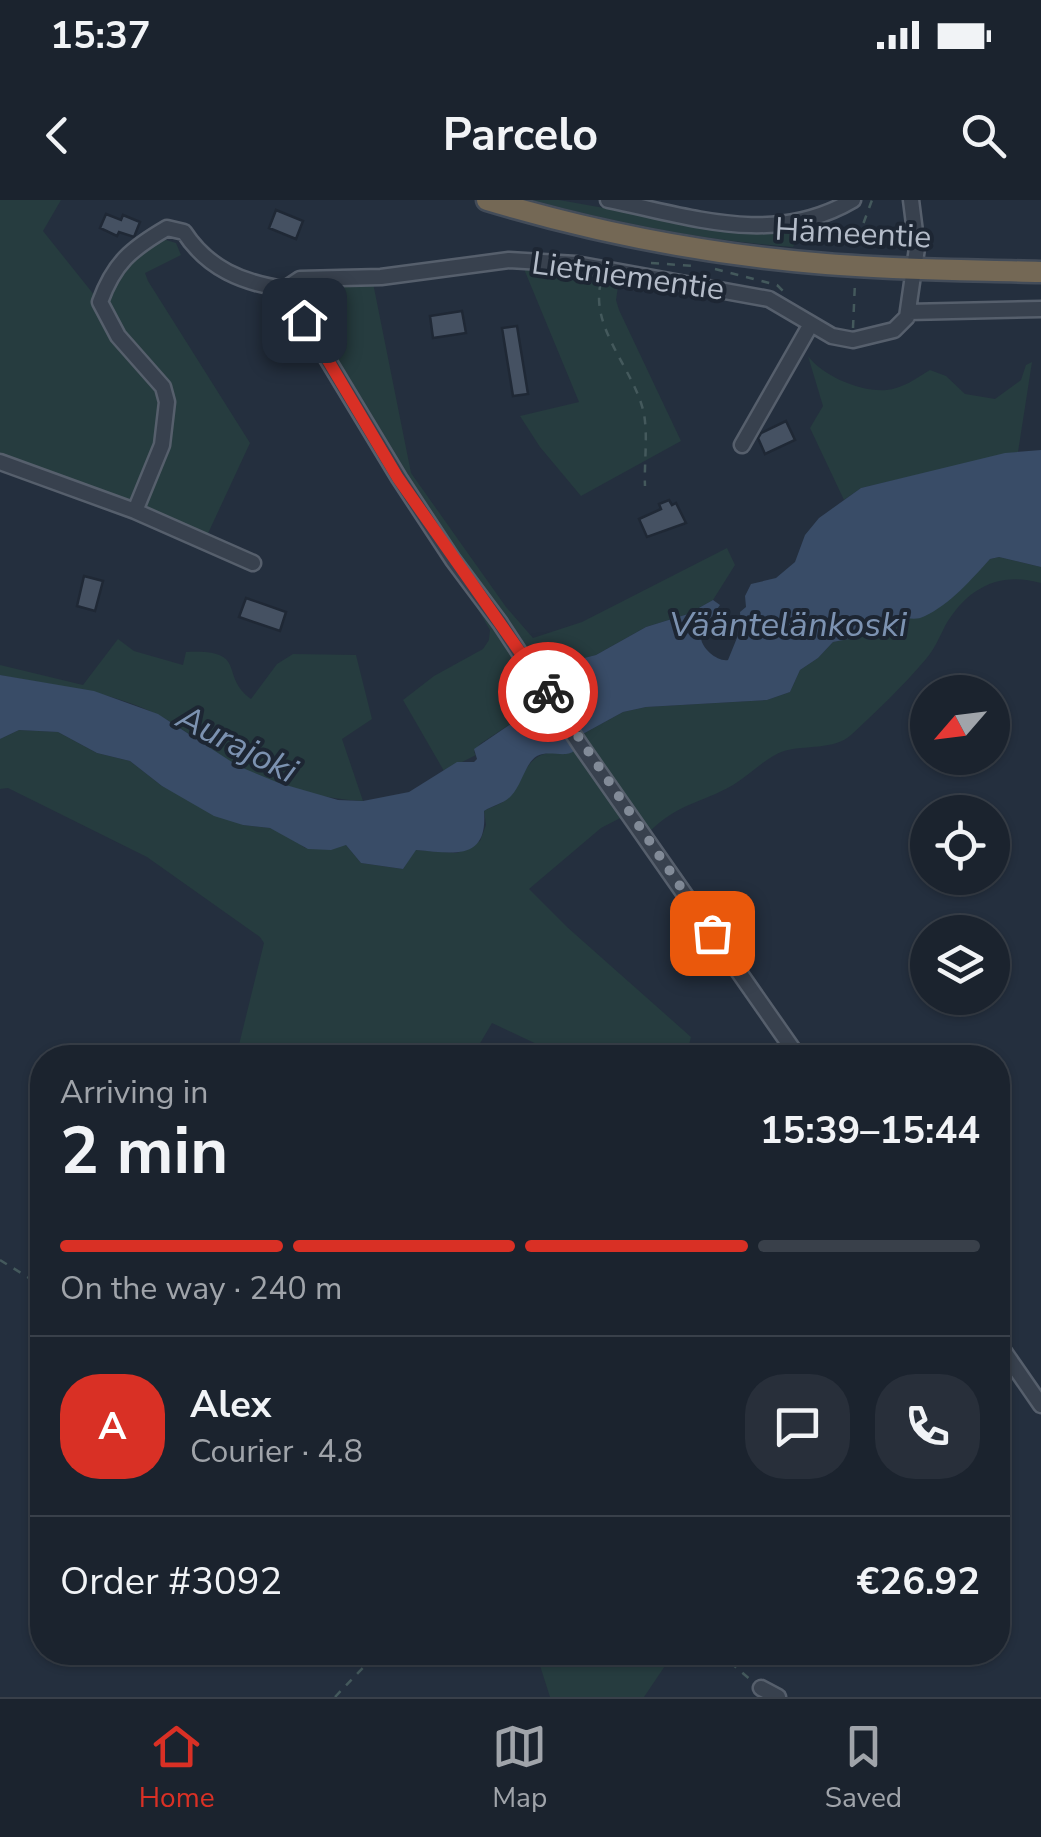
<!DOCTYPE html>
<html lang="en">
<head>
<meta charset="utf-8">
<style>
	:root { --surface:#1b232e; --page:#282f3a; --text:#f1f3f6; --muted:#a0a4aa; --line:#39404a; --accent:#d93025 }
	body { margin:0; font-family:"Nunito Sans",sans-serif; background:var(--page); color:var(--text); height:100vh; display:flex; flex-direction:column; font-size:38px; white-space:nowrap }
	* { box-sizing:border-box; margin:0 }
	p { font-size:32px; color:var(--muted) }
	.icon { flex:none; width:55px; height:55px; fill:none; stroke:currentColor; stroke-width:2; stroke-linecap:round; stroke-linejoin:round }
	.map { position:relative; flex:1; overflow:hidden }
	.side { position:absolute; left:30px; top:845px; width:980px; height:620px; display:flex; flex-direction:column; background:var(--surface); border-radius:40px; box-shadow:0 2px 8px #0004,0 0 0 2px var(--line) }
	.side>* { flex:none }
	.needle { width:65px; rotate:242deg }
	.fabs { position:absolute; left:910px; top:475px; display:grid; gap:20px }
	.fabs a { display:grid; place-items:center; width:100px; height:100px; border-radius:50%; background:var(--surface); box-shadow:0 2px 8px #0004,0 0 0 2px var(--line); font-size:50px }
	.pin { position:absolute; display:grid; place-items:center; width:85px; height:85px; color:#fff; margin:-42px; border-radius:20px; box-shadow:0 5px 15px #0006 }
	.courier { position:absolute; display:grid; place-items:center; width:100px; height:100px; margin:-50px; border:8px solid #d93025; border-radius:50%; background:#fff; color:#222; box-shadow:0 2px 12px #0007 }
	.head em { font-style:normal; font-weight:700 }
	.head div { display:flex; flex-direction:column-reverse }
	.head { display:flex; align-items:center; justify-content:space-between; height:170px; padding:0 30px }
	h1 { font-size:65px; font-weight:700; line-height:75px }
	.bar { display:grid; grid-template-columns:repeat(4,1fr); gap:15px 10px; align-content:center; height:120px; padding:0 30px }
	.bar i { height:12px; border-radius:8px; background:var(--line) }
	.bar .active { background:var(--accent) }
	.bar p { grid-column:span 4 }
	.line { display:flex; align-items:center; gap:25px; padding:0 30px; border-top:2px solid var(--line) }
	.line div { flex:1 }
	.round { display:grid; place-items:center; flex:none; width:105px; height:105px; border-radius:40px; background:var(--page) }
	.status { display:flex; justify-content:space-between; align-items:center; height:70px; padding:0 50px; background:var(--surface); direction:ltr }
	.status svg { height:28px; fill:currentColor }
	header { display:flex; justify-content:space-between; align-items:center; height:130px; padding:0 30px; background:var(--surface); font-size:45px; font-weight:700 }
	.menu { display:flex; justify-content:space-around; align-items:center; height:140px; border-top:2px solid var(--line); background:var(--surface); font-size:28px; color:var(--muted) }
	.menu a { display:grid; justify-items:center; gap:5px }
	.menu .active { color:var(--accent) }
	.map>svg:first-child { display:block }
	.green { fill:#263c3f }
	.water { fill:#394c67 }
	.building { fill:#455162; stroke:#1f2835; stroke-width:2.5 }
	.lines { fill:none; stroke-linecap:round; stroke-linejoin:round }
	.minor-casing { stroke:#565f6c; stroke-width:19 }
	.highway-casing { stroke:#434c59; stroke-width:25 }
	.path { stroke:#44595c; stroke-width:2.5; stroke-dasharray:8 8; stroke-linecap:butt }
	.minor { stroke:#38414e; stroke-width:14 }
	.highway { stroke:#746855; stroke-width:20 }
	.done { stroke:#828b98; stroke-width:10; stroke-dasharray:0 18 }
	.route { stroke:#d93025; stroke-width:12 }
	.labels { text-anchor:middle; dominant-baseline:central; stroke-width:8; stroke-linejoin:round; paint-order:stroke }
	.street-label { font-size:32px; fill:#b4bcc9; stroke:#1d2633 }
	.water-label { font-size:35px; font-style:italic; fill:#7c92b1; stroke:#1d2633 }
</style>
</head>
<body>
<div class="status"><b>15:37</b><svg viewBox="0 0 49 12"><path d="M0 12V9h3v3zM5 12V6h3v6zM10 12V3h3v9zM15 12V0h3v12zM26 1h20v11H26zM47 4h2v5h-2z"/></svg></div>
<header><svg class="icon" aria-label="back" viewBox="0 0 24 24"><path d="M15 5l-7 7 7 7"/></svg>Parcelo<svg class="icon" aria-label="search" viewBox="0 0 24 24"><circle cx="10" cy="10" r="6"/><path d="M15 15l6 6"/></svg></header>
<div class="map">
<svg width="1041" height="1497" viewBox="0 0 1041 1497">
	<rect width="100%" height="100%" fill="#242f3e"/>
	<path class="green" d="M0 0H61L43 31 103 106 139 49 166 40 176 43 181 55 145 73 148 81 250 243 204 342 146 321 140 324 94 290 0 254Z
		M532 0H559L751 34 810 27V38L796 41 793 47C706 41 617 23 532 0Z
		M524 69 551 70 618 87 616 100 619 110 681 241 581 296 540 247 520 216 579 202Z
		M373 83 411 273 506 407 533 438 582 422 727 348 735 365 713 400 688 414 646 427 596 455 573 461 576 480 563 499V508L547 514 541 501H530L527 513 480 544 474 552 476 555 444 571 403 500 434 476 483 449 489 440 490 430 297 97 299 89 307 85Z
		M808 156C823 176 860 192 886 190 902 189 917 178 930 170L946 176 965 194 995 199 1021 180 1026 165 1032 162 1018 252 861 288 844 300 810 228 823 206Z
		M999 357 1041 367V383C999 371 967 388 945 426 939 438 935 448 926 459 903 486 877 511 851 535 835 550 804 545 784 551 766 557 750 575 733 585 698 605 679 602 647 634L630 613 601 628 529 689 567 727 691 837 686 857H564L492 823 472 857H403L363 849 351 857H236L264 743 260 737 147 657 8 588 0 589V539L19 530 58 532 97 553 130 561 162 586 243 625 270 628 293 638 305 648 346 645 361 663 403 669 415 650 457 653 480 641 486 625 484 611C490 607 500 605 505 600 521 586 524 557 548 553L623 512 646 507 767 500 790 492 800 470 818 458 833 442 853 438 857 431 942 405 990 359Z
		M118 439 134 451 183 465 186 452C250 449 218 475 251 499L277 464 293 454 356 455 372 519 342 539 363 601C321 599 274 586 237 566 209 551 186 529 158 515 109 490 53 486 0 475V465L83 485Z
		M536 1453V1452L683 1453 682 1459 667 1463 644 1497H550Z"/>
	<path class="water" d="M1041 250V367L999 357 990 359C972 379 949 405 925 416 914 422 905 416 894 418 884 421 869 428 857 431L854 438 833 442 818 458 800 470 790 492 767 500 646 507 623 512 581 535C576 567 554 547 537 556 525 563 522 585 511 596 503 604 493 605 484 611 488 662 453 653 416 650L403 669 361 663 346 645 331 650 308 649 270 628 243 625 214 616 162 586 130 561 97 553 58 532 19 530 0 539V475L94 491 158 514 238 566 279 583 338 600 363 601 409 592 457 562H474L477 559 474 549 527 513 533 499 541 501 555 530 565 532 563 499 576 480 572 461 596 455 646 427 688 414 713 400 720 405 703 428 694 426 687 432 691 437 701 438C702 449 718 462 728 460L741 428 740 412 746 407 745 396 751 384 776 378 795 362 805 335 819 318 861 288 1005 253Z"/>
	<path class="building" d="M276 10 303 21 296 39 269 28Z
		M106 14 121 20 123 15 140 22 134 37 119 32 117 36 100 28Z
		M462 111 466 133 433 138 430 116Z
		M517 126 528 194 513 196 502 128Z
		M786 221 795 240 765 254 758 238 761 233Z
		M669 300 672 305 676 303 686 323 647 337 639 319 661 309 659 304Z
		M84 376 103 381 95 411 77 406Z
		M246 398 286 412 280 431 239 417Z"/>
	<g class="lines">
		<g class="minor-casing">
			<path id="minor" d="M608 0C693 17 773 47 853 0
				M285 89 399 278 453 360 500 423 581 546 799 858
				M285 89 300 79 381 77 509 60 576 64 769 99 832 136 853 140 894 130 907 117 917 48 911 0
				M908 112 1041 109
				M742 245 811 124
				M0 262 135 311 253 363
				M135 311 162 245 167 202 163 187 118 136 100 102C114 63 131 49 167 28L184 32C208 69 243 83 285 89
				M998 1143 1041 1205
				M761 1488 778 1497"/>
		</g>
		<g class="highway-casing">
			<path id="highway" d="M487 0C597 33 712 55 826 64 897 70 970 70 1041 72"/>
		</g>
		<path class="path" d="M817 32 819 45
			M858 38 872 0
			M651 63 694 66
			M715 69 777 85 784 92
			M601 82C589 128 635 170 644 214 648 237 644 263 645 286
			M853 128 855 82
			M0 1060 42 1086
			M718 1452 752 1481
			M335 1497 378 1452"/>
		<use href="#minor" class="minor"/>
		<use href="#highway" class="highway"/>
	</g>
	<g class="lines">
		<path class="done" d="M548 492 712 733"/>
		<path class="route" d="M304 120 398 278 548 492"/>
	</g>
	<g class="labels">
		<g class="street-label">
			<text transform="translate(853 33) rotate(3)">Hämeentie</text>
			<text transform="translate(628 76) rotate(8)">Lietniementie</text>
		</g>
		<g class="water-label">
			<text x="788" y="424">Vääntelänkoski</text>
			<text transform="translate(237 544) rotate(27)">Aurajoki</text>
		</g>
	</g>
</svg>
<div class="fabs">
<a><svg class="needle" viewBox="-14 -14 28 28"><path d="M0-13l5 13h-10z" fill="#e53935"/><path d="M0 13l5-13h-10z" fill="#a0a4aa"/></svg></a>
<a><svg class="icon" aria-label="locate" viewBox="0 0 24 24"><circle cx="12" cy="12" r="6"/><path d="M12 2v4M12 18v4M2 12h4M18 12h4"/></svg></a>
<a><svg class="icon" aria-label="layers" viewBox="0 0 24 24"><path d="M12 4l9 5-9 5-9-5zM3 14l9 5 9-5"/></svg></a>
</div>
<div class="pin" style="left:712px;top:733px;background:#ea580c"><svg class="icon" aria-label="bag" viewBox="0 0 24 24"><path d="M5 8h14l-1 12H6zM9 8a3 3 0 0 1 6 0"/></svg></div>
<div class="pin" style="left:304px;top:120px;background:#1f2937"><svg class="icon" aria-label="home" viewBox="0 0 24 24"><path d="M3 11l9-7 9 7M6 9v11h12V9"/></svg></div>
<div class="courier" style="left:548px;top:492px"><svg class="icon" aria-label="bike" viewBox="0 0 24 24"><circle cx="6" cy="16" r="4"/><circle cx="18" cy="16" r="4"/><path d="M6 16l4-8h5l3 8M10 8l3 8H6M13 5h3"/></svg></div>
<section class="side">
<div class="head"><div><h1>2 min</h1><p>Arriving in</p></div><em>15:39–15:44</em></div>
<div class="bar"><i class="active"></i><i class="active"></i><i class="active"></i><i></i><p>On the way · 240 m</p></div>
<div class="line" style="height:180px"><b class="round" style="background:var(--accent);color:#fff">A</b><div><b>Alex</b><p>Courier · 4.8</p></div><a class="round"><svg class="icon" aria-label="chat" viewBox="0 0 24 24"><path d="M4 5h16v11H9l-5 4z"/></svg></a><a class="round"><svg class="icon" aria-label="phone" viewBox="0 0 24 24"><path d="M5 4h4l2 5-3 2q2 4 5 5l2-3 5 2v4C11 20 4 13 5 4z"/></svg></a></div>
<div class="line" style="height:130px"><div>Order #3092</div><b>€26.92</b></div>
</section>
</div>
<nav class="menu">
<a class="active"><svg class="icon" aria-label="home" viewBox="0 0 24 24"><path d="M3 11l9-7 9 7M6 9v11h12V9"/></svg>Home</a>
<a><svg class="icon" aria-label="map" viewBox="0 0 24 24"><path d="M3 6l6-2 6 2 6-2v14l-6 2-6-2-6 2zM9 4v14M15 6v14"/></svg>Map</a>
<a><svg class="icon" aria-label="saved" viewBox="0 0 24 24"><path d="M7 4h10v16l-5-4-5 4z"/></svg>Saved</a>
</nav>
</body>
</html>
